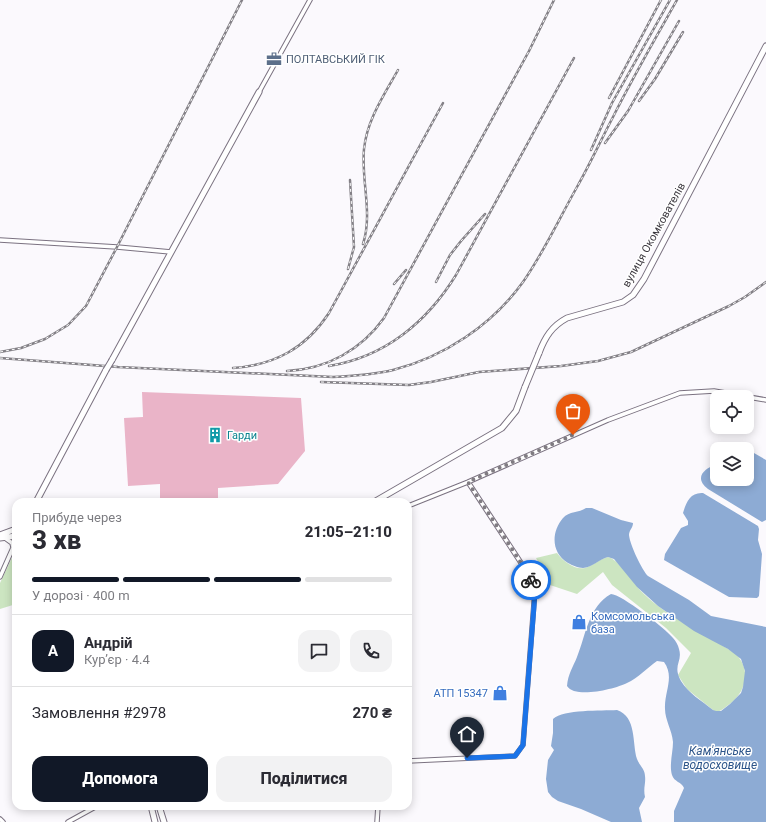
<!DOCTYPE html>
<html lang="uk">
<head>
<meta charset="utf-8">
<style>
	:root { --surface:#fff; --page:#f2f2f3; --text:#2b2b33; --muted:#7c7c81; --line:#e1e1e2; --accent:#111827 }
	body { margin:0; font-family:Roboto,sans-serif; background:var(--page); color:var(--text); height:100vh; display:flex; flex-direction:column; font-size:15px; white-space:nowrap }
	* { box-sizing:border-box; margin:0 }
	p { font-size:13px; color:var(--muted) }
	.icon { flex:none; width:22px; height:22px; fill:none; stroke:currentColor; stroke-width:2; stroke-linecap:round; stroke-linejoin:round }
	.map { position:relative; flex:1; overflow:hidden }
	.details { position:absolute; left:12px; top:498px; width:400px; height:312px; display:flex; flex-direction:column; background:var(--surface); border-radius:12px; box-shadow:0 2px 10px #0003 }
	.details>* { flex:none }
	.tools { position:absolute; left:710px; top:390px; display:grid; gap:8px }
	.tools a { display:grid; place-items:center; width:44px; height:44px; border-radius:8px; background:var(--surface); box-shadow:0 2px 10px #0003; font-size:20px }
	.pin { position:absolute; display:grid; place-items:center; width:34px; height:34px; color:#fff; margin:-41px -17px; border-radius:50% 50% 50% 0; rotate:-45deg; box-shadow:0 0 4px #0007 }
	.pin .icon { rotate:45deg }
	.courier { position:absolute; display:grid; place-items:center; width:40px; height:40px; margin:-20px; border:3px solid #1a73e8; border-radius:50%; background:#fff; color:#222; box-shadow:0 1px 5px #0007 }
	.headline em { font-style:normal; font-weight:800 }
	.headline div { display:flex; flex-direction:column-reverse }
	.headline { display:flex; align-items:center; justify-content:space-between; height:68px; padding:0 20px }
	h1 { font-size:26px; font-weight:800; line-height:30px }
	.bar { display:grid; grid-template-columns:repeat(4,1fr); gap:6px 4px; align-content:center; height:48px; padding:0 20px }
	.bar i { height:5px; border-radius:3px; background:var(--line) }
	.bar .current { background:var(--accent) }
	.bar p { grid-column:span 4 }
	.line { display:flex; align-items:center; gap:10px; padding:0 20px; border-top:1px solid var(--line) }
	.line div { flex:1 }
	.round { display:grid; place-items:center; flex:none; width:42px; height:42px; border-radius:12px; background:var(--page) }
	.primary-button { display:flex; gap:8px; margin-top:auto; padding:8px 20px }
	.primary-button a { flex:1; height:46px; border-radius:12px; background:var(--accent); color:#fff; font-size:16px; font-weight:800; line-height:46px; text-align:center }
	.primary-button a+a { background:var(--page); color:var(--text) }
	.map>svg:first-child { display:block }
	.green { fill:#cce5c1 }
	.water { fill:#8dabd4 }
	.building { fill:#eab4c8 }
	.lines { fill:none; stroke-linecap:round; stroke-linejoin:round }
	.street-casing { stroke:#7b7281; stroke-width:5.5 }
	.secondary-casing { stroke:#7b7281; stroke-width:7 }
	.street { stroke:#fff; stroke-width:3.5 }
	.secondary { stroke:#fff; stroke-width:5 }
	.rail-casing { stroke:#838086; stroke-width:2.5 }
	.rail { stroke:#fff; stroke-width:1; stroke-dasharray:3; stroke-linecap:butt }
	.secondary-bridge-casing { stroke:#7b7281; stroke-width:7; stroke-linecap:butt }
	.secondary-bridge { stroke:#fff; stroke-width:5 }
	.done { stroke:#807c82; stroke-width:4; stroke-dasharray:0 7.2 }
	.route { stroke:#1a73e8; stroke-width:5 }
	.labels { text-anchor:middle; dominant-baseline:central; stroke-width:3; stroke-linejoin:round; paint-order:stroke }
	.service-label { font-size:11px; fill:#4e5e75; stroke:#fff; text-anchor:start }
	.street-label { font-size:11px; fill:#3d3940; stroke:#fff }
	.culture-label { font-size:11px; fill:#0d838f; stroke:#fff; text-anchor:start }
	.shop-label { font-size:11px; fill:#366cbe; stroke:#fff; text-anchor:start }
	.water-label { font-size:12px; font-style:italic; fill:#2d558a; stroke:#fff }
</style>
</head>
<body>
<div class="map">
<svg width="766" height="822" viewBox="0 0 766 822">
	<rect width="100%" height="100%" fill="#fbf9fd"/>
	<path class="green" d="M16 549V604L0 609V583Z
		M557 553C563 561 574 570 585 568 592 566 600 559 608 557 619 559 634 585 644 594 669 618 706 634 736 654 752 671 746 693 727 706 724 708 721 711 716 712L713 710 687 689 678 675 691 653 666 628 612 585 603 572 577 594 550 585 536 558Z"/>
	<path class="water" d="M747 449 766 460V520L762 522 708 489C694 478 703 469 717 464V479H747Z
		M703 493 758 526 759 529 758 540 762 554 759 596 757 598 729 597 664 560 665 554 681 528 688 525V521L683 513C686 503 690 492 703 493Z
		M586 508H592L621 520 633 523C633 528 629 530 629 535 630 545 642 570 648 576L689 600 711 616 766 627V822H674V811L684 788C682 782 674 782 672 775 669 765 673 752 673 742 672 730 665 720 665 709 664 692 675 677 664 662L657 661C647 668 638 678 627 683 615 689 575 699 567 686 568 674 573 667 577 657 586 635 588 607 611 594 621 594 666 629 673 638 676 641 678 645 679 649 683 662 672 665 681 681 688 693 702 701 713 710L716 711H721L730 704 741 693 743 687 745 671 741 659 728 649 694 631 658 606 637 587 614 559 608 557C600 559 591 568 583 568 578 568 572 565 568 563 551 553 551 532 563 518 569 511 579 513 586 508Z
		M617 710C637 717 632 743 637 759 639 765 645 769 645 776 646 784 643 788 645 797L639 808 642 822H611L581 809 558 801 552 797 548 792 546 779 548 760 554 750 551 746 553 733V719C564 709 601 711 617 710Z"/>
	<path class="building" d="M142 392 301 398 305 451 278 484 218 488V498L160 502V484L128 486 124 418 143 417Z"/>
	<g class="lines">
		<g class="street-casing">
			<path id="street" d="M259 92 310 0
				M0 240 117 247 171 252
				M408 506 468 482 608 420 680 393 714 391 766 400
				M5 538 12 543 13 547
				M0 577 16 541
				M408 761 515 756 523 745 535 590 527 572 468 482
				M0 819 3 822
				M68 822 97 806
				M377 822 378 806"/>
		</g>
		<g class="secondary-casing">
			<path id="secondary" d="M539 353C545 337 552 326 567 318L623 302 633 295 644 279 766 46
				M112 360 259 92
				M36 502 106 370
				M374 502 502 428 516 411 525 387
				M0 535 16 529
				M0 538 16 536
				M151 806 155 822
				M159 806 164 822"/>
		</g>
		<use href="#street" class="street"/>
		<use href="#secondary" class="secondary"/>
		<g class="rail-casing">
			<path id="rail" d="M609 98 661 0
				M639 101 655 79 683 32
				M605 143 628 111 679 21
				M591 150 612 103 670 0
				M363 244C373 213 361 181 364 149 367 120 384 95 398 70
				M348 269 354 247 350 180
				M436 282 450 255 461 241 485 214
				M394 284 406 270
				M0 352 21 348 45 339 68 325 86 306 117 247 242 0
				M0 358 118 367 333 377C353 376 373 375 393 370 444 357 492 325 523 282 544 252 559 219 577 187 590 164 601 140 613 117 633 77 655 39 677 0
				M329 366C385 357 427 322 456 275L574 58
				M233 368C275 365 306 348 329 313L443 103
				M287 371C327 369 361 350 384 318L529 51 554 0
				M321 382 409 385 431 382 479 372 561 366 598 361 631 352 729 306 745 297 766 282"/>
		</g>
		<use href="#rail" class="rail"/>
		<g class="secondary-bridge-casing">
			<path id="secondary-bridge" d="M106 370 112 360
				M525 387 539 353"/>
		</g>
		<use href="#secondary-bridge" class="secondary-bridge"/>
	</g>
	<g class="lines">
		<path class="done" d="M531 580 527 572 468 482 573 435"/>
		<path class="route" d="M467 758 515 756 523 745 534 606 535 590 531 580"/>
	</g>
	<defs>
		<g id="office-bare" transform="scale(1.2)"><path d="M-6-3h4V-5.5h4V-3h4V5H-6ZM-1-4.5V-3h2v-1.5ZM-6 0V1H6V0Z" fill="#5c6f8a" stroke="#fff" stroke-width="2.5" paint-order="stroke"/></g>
		<g id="building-bare" transform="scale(1.2)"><path d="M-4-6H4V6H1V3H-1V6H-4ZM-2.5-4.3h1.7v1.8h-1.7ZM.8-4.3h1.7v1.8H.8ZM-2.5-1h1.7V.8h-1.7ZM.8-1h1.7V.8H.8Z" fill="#0f9aa8" stroke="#fff" stroke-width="2.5" paint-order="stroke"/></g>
		<g id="shop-bare" transform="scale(1.2)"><path d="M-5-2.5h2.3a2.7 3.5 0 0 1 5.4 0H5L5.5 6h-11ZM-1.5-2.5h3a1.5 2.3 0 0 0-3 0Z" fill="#3f7fe0" stroke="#fff" stroke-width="2.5" paint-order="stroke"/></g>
	</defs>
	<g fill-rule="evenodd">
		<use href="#office-bare" x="274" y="59"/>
		<use href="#building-bare" x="215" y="435"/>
		<use href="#shop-bare" x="579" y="622"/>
		<use href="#shop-bare" x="500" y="693"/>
	</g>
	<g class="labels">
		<g class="service-label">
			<text x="286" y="59">ПОЛТАВСЬКИЙ ГІК</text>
		</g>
		<g class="street-label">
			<text transform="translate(654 235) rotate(-61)">вулиця Окомкователів</text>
		</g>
		<g class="culture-label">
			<text x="227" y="435">Гарди</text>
		</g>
		<g class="shop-label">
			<text x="591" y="616">Комсомольська<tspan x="591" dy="13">база</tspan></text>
			<text x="488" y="693" text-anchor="end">АТП 15347</text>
		</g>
		<g class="water-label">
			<text x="720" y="751">Кам'янське<tspan x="720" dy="14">водосховище</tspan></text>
		</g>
	</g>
</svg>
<div class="tools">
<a><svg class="icon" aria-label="locate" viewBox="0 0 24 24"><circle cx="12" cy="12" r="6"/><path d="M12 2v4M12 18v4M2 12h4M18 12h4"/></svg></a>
<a><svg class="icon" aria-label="layers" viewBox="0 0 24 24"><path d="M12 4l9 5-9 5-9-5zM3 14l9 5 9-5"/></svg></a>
</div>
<div class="pin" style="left:573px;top:435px;background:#ea580c"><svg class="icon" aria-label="bag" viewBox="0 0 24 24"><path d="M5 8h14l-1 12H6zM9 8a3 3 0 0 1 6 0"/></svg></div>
<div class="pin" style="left:467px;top:758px;background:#1f2937"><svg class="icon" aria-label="home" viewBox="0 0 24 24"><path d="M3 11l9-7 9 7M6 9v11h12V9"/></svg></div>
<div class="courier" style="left:531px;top:580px"><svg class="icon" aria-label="bike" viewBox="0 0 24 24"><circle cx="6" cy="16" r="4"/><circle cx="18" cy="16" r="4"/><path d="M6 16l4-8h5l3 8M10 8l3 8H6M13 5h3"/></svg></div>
<section class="details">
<div class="headline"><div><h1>3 хв</h1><p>Прибуде через</p></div><em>21:05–21:10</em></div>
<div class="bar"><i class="current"></i><i class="current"></i><i class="current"></i><i></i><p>У дорозі · 400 m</p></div>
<div class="line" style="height:72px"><b class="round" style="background:var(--accent);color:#fff">А</b><div><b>Андрій</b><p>Кур’єр · 4.4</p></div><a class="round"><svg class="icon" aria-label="chat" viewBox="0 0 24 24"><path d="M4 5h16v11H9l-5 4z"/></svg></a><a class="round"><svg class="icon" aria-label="phone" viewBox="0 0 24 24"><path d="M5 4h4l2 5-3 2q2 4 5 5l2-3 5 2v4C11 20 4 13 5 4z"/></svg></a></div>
<div class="line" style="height:52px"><div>Замовлення #2978</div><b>270 ₴</b></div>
<div class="primary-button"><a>Допомога</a><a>Поділитися</a></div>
</section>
</div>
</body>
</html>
